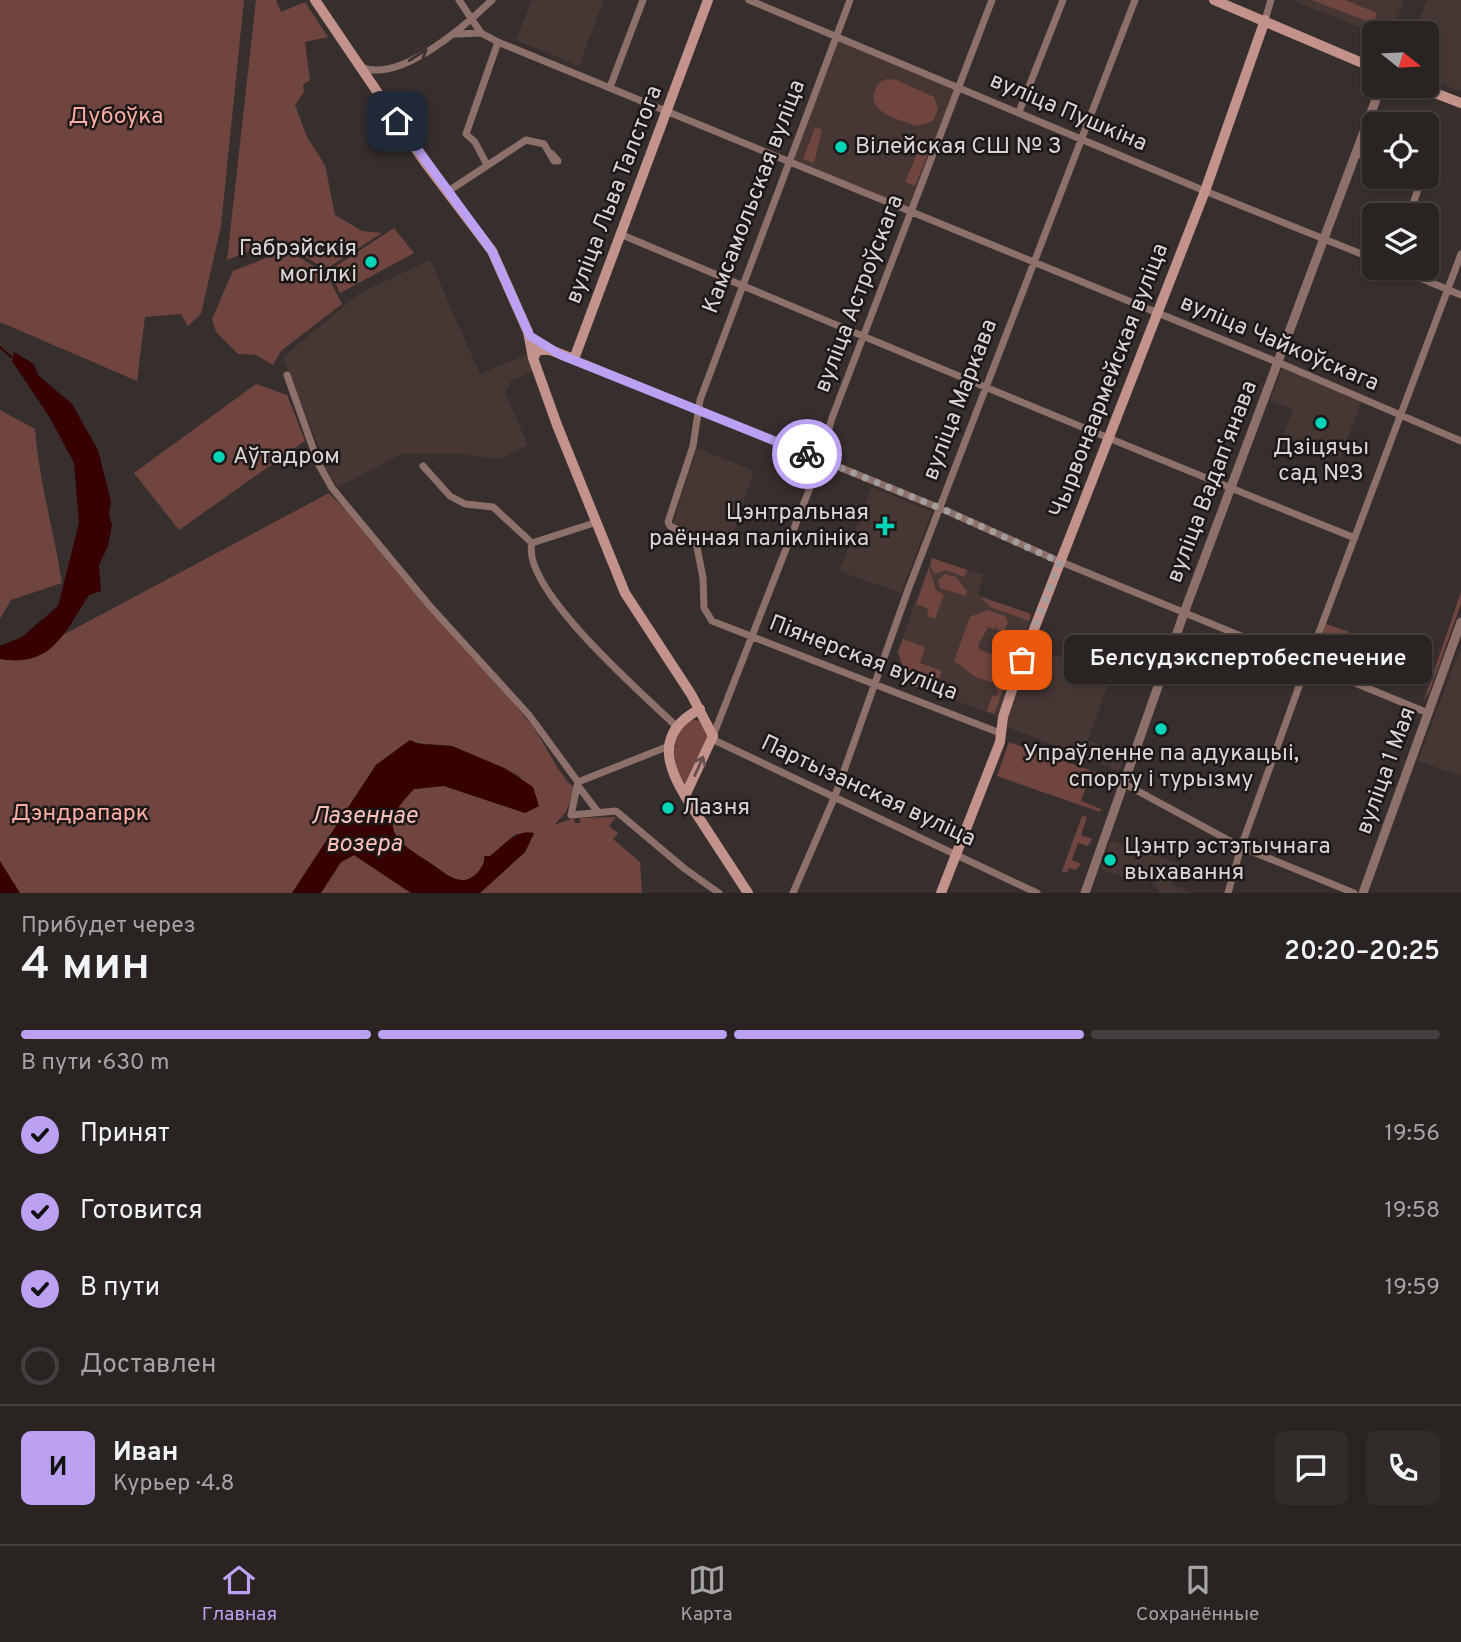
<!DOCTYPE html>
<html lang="ru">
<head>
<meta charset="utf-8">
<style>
	:root { --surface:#292322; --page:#312b2a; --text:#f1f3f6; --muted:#a5a4a5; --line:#454040; --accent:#bca0f2 }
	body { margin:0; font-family:Overpass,sans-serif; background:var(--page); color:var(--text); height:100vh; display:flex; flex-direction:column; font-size:26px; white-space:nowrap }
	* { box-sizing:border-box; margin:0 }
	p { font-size:23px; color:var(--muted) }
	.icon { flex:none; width:38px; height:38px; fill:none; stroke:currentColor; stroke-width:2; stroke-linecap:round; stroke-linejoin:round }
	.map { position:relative; height:893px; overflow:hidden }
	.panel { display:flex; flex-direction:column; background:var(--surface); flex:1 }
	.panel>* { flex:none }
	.needle { width:46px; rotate:108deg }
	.controls { position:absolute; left:1362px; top:21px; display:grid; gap:14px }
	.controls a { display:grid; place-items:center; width:77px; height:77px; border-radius:10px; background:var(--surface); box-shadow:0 2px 5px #0004,0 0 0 2px var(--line); font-size:35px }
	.pin { position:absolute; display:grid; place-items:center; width:60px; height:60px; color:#fff; margin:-30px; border-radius:14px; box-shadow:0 4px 10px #0006 }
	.courier { position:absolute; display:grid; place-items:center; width:70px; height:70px; margin:-35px; border:5px solid #bca0f2; border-radius:50%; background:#fff; color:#222; box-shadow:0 2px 9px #0007 }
	.bubble { position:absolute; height:49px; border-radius:10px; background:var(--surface); box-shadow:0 2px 5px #0004,0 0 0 2px var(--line); font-size:23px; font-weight:600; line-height:49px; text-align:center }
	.summary em { font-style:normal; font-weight:600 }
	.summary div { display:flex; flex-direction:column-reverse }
	.summary { display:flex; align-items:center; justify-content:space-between; height:119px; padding:0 21px }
	h1 { font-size:46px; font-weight:600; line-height:52px }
	.bar { display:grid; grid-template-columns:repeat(4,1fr); gap:10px 7px; align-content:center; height:84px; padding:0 21px }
	.bar i { height:9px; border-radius:5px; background:var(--line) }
	.bar .on { background:var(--accent) }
	.bar p { grid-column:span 4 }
	.line { display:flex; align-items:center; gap:18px; padding:0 21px; border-top:2px solid var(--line) }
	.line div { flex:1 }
	.round { display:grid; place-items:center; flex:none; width:74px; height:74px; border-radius:10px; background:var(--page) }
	ol { padding:0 21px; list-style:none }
	li { display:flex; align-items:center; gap:21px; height:77px }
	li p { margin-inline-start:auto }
	li .icon { padding:7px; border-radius:50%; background:var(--accent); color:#111; stroke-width:4 }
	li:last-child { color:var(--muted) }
	li i { width:38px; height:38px; border:4px solid var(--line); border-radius:50% }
	.menu { display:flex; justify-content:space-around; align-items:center; height:98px; border-top:2px solid var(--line); background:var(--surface); font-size:19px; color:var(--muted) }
	.menu a { display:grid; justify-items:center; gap:4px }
	.menu .on { color:var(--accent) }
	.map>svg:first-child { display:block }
	.built { fill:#463735 }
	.green { fill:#704540 }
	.water { fill:#370001 }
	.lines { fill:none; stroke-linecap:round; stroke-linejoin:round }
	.stream { stroke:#370001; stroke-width:2 }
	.minor { stroke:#8e706b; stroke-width:7 }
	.tertiary { stroke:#8e706b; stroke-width:9 }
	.secondary { stroke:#c2928b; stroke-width:10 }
	.oneway { stroke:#3e3231 }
	.oneway2 { stroke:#674f4c }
	.done { stroke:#a29c9b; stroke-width:7; stroke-dasharray:0 12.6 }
	.route { stroke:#bca0f2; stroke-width:9 }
	.poi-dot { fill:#00d5b7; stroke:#1c1818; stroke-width:2.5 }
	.labels { text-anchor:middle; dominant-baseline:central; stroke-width:5; stroke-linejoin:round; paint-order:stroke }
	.street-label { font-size:23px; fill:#dbd6d5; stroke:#1c1818 }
	.park-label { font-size:23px; fill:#faaca2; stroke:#1c1818 }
	.poi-label { font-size:23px; fill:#dbd6d5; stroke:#1c1818; text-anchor:start }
	.water-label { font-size:24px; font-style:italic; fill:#fcc0b8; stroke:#1c1818 }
</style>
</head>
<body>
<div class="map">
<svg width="1461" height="893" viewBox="0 0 1461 893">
	<rect width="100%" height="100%" fill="#372f2e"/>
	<path class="built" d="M532 0H604L579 66 516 40Z
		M1291 0H1404L1392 33 1372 32Z
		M1427 0H1461V92L1426 77V33H1413Z
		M838 40 957 89 910 210 794 160Z
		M430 260 480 374 528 354 539 369 511 381 505 393 528 445 500 459 461 454H402L338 487 321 465 323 458 283 357 360 293Z
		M1282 368 1361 402 1340 459 1283 437 1293 409 1270 401Z
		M697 448 754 471 732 538 726 545 673 523Z
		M872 487 932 512 901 593 839 571Z
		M932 558 984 575 978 593 980 596 1032 614 1022 642 1037 650 1112 673 1088 740 1125 754 1119 771 1010 728 995 715 909 684 897 652Z
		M1461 647V776L1418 761Z
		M1111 840 1179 864 1171 884 1193 893H1159L1151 878 1147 877 1145 884 1101 870Z"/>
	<path class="green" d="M0 0H244L221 226 201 314 188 326 181 314 145 317 137 381 0 322Z
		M256 0H276L281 12 305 2 328 37 305 42 310 80 303 85 304 92 295 105 307 137 325 165 335 215 362 231 382 233 326 269 276 240 227 260Z
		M1311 0H1345L1377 13 1373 23Z
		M887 79 896 80 934 97 938 109 933 121 917 126C902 120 866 114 875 90 877 84 881 81 887 79Z
		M815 128 822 129 814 163 803 159Z
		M922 142 931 146 915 186 905 182Z
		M394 228 414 253 340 293 330 270Z
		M286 250 326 273 342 304 281 351 273 365 256 355 238 354 216 332 212 319 233 271Z
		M256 384 287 395 305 441 179 530 134 473Z
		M0 410 35 429C39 481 54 531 62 583L11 600 0 619Z
		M329 493C400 565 466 644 530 723 544 740 560 779 575 788L566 812 554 825 574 818 575 823H580V818L616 817 609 826 618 833 613 839 640 862 642 893H480L525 852 534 834H515L490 857 484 856C486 866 476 878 466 880 454 882 443 871 433 865 395 841 375 829 414 789L444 786 525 813 539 806 519 776 504 768 452 746 407 742 376 765 292 893H20L0 865V659C25 662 46 659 61 636Z
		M932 558 967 570 964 577 946 570 934 574 930 565Z
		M929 568 936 590 944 595 935 619 927 616 929 609 916 604Z
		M945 574 956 577 967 591 966 596 940 588 938 580Z
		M1461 592V604L1429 693 1424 700Z
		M981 597 1031 614 1029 621 990 607Z
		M987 610 1005 616 1008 622 1004 632 996 629V625L994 629 988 627 978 645 980 650 995 655 992 664 1008 670 1014 660 994 714 987 711 992 696 999 695 993 683 974 676 954 661 970 617Z
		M1326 624 1349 632 1338 665 1314 656Z
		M903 639 925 647 920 663 942 671 934 693 909 684 898 652Z
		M691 719 699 721 709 735 686 791 679 778 672 748 678 745 671 746 674 735Z
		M1009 742 1112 778 1110 783 1090 776 1081 801 1101 809 1100 812 997 776Z
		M1082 816 1087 817 1081 835 1092 839 1088 846 1078 843 1072 860 1081 864 1076 870 1069 868 1067 873 1062 871Z
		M354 855 411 893H321L341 862Z"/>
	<path class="water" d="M14 352 34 364 38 375 72 404 98 450 111 501 109 515 112 525 108 546 99 565 101 591 89 595C65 632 52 668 0 659V646L22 637 58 606 79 523 74 463 50 418 12 361Z
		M410 740 419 744 452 746 504 768 533 787 539 806 525 813 444 786 414 789C378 825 391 839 429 862 438 868 450 880 462 880 472 881 486 867 484 856H490C503 846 517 828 534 833L525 852 480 893H411L354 855 341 862 321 893H292L376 765Z
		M0 861 20 893H0Z"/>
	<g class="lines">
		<path class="stream" d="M0 347 11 357"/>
		<path class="minor" d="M459 0 481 33 498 42 1282 364 1461 441
			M749 0 1205 191 1374 259
			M850 0 700 400 693 446 668 522 670 526 691 536 696 542 703 578 704 608 712 621 1000 733
			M992 0 832 418 818 467 713 736 716 741 1037 893
			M1265 20 1271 0
			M456 34 481 33
			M361 67C400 84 466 25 492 0
			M610 87 643 0
			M1019 112 1063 0
			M1356 153 1374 160
			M487 165 475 142 466 134 498 42
			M1426 165 1429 157
			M447 192 526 140 544 144 554 161H558L552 154
			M1409 215 1422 178 1419 177
			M620 234C864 337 1109 440 1355 538
			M1396 268 1461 295
			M574 359 947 511 1054 559 1428 713
			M287 375 319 465 332 488 429 605 529 715 578 782
			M423 466 450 496 465 504 493 507 532 543
			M597 522 532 543C520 588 643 694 676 726
			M578 782 571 815 616 811 685 869 719 893
			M578 782 669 746
			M1123 783 1241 847 1354 893
			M578 786 598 812
			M793 893 835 796 908 590 1135 0
			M1228 893 1241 847 1306 667 1461 254"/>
		<path class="tertiary" d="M1085 893 1184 613 1381 86
			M1363 893 1461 622"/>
		<path class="secondary" d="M315 0 424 161 492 251 528 332 533 358 557 425 625 593 691 694 713 736 685 796
			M1214 0 1374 68
			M1417 86 1461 103
			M533 358 538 350H550L574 359 708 0
			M700 709C642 739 678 785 703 824 718 847 733 870 748 893
			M941 893 1000 742 1003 717 1022 660 1205 191 1265 20"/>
	</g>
	<defs><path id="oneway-shaft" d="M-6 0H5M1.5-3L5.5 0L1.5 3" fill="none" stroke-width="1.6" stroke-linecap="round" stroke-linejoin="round" transform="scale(1.75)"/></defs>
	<use class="oneway" href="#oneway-shaft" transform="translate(418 55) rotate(-32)"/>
	<use class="oneway2" href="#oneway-shaft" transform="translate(699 766) rotate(-66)"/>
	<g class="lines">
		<path class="done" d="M807 454 947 511 1060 562 1022 660"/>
		<path class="route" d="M397 121 492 251 530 336 561 355 807 454"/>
	</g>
	<g class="poi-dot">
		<circle cx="841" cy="147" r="7"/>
		<circle cx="371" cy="262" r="7"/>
		<circle cx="1321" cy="423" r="7"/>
		<circle cx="219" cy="457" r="7"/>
		<path d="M881.5 515.5h7v7h7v7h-7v7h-7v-7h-7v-7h7z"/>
		<circle cx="1161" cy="729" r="7"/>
		<circle cx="668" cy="808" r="7"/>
		<circle cx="1110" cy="860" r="7"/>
	</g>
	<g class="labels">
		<g class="street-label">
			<text transform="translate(1068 113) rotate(23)">вуліца Пушкіна</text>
			<text transform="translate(615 195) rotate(-69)">вуліца Льва Талстога</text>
			<text transform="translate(755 197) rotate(-69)">Камсамольская вуліца</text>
			<text transform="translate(860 294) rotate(-69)">вуліца Астроўскага</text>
			<text transform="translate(1279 344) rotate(23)">вуліца Чайкоўскага</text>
			<text transform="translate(1110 381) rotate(-69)">Чырвонаармейская вуліца</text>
			<text transform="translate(961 400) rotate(-69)">вуліца Маркава</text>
			<text transform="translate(1213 482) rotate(-69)">вуліца Вадапʼянава</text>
			<text transform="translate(863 659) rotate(21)">Піянерская вуліца</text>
			<text transform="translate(1387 771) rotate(-70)">вуліца 1 Мая</text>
			<text transform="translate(868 792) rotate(25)">Партызанская вуліца</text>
		</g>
		<g class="park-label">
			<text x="116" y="117">Дубоўка</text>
			<text x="80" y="814">Дэндрапарк</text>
		</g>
		<g class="poi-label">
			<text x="855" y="147">Вілейская СШ № 3</text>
			<text x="357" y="249" text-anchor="end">Габрэйскія<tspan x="357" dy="26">могілкі</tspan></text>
			<text x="1321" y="448" text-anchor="middle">Дзіцячы<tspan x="1321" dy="26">сад №3</tspan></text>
			<text x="233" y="457">Аўтадром</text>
			<text x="869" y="513" text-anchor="end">Цэнтральная<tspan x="869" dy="26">раённая паліклініка</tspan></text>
			<text x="1161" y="754" text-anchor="middle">Упраўленне па адукацыі,<tspan x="1161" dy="26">спорту і турызму</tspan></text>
			<text x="682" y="808">Лазня</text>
			<text x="1124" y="847">Цэнтр эстэтычнага<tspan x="1124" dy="26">выхавання</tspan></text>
		</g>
		<g class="water-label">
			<text x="364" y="817">Лазеннае<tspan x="364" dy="28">возера</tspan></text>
		</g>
	</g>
</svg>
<div class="controls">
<a><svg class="needle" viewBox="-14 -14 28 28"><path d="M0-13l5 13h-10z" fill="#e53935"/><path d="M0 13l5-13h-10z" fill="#a5a4a5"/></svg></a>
<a><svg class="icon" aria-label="locate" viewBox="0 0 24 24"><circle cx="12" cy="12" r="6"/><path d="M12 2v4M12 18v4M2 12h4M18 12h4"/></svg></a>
<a><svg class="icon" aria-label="layers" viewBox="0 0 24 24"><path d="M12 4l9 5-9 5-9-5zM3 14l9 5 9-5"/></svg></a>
</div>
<div class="pin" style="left:1022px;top:660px;background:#ea580c"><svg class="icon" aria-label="bag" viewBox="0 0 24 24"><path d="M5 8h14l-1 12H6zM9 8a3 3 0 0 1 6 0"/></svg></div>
<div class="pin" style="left:397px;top:121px;background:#1f2937"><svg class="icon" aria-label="home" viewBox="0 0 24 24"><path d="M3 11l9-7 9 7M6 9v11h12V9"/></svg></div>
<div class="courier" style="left:807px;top:454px"><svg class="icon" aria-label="bike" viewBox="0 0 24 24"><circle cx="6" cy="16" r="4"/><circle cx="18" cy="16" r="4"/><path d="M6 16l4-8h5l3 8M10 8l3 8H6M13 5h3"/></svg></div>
<div class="bubble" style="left:1064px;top:635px;width:368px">Белсудэкспертобеспечение</div>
</div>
<section class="panel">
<div class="summary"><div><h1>4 мин</h1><p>Прибудет через</p></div><em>20:20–20:25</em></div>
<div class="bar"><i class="on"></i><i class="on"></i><i class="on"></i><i></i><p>В пути · 630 m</p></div>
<ol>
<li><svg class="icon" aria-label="check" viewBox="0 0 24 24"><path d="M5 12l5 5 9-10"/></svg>Принят<p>19:56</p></li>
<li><svg class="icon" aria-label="check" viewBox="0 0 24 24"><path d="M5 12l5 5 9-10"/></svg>Готовится<p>19:58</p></li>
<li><svg class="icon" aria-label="check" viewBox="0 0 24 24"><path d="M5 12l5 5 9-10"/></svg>В пути<p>19:59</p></li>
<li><i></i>Доставлен</li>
</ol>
<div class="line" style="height:126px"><b class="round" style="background:var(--accent);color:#111">И</b><div><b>Иван</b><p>Курьер · 4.8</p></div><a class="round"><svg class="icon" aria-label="chat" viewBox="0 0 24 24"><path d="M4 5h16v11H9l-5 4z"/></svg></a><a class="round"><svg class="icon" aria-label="phone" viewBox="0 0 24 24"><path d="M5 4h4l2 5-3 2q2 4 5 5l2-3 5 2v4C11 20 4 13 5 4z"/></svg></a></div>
</section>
<nav class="menu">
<a class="on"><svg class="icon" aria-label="home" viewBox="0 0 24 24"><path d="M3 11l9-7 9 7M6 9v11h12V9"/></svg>Главная</a>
<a><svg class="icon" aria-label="map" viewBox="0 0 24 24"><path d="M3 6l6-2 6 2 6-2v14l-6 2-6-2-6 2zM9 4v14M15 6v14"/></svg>Карта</a>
<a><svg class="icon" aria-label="saved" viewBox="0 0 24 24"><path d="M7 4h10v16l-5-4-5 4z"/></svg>Сохранённые</a>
</nav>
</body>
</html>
